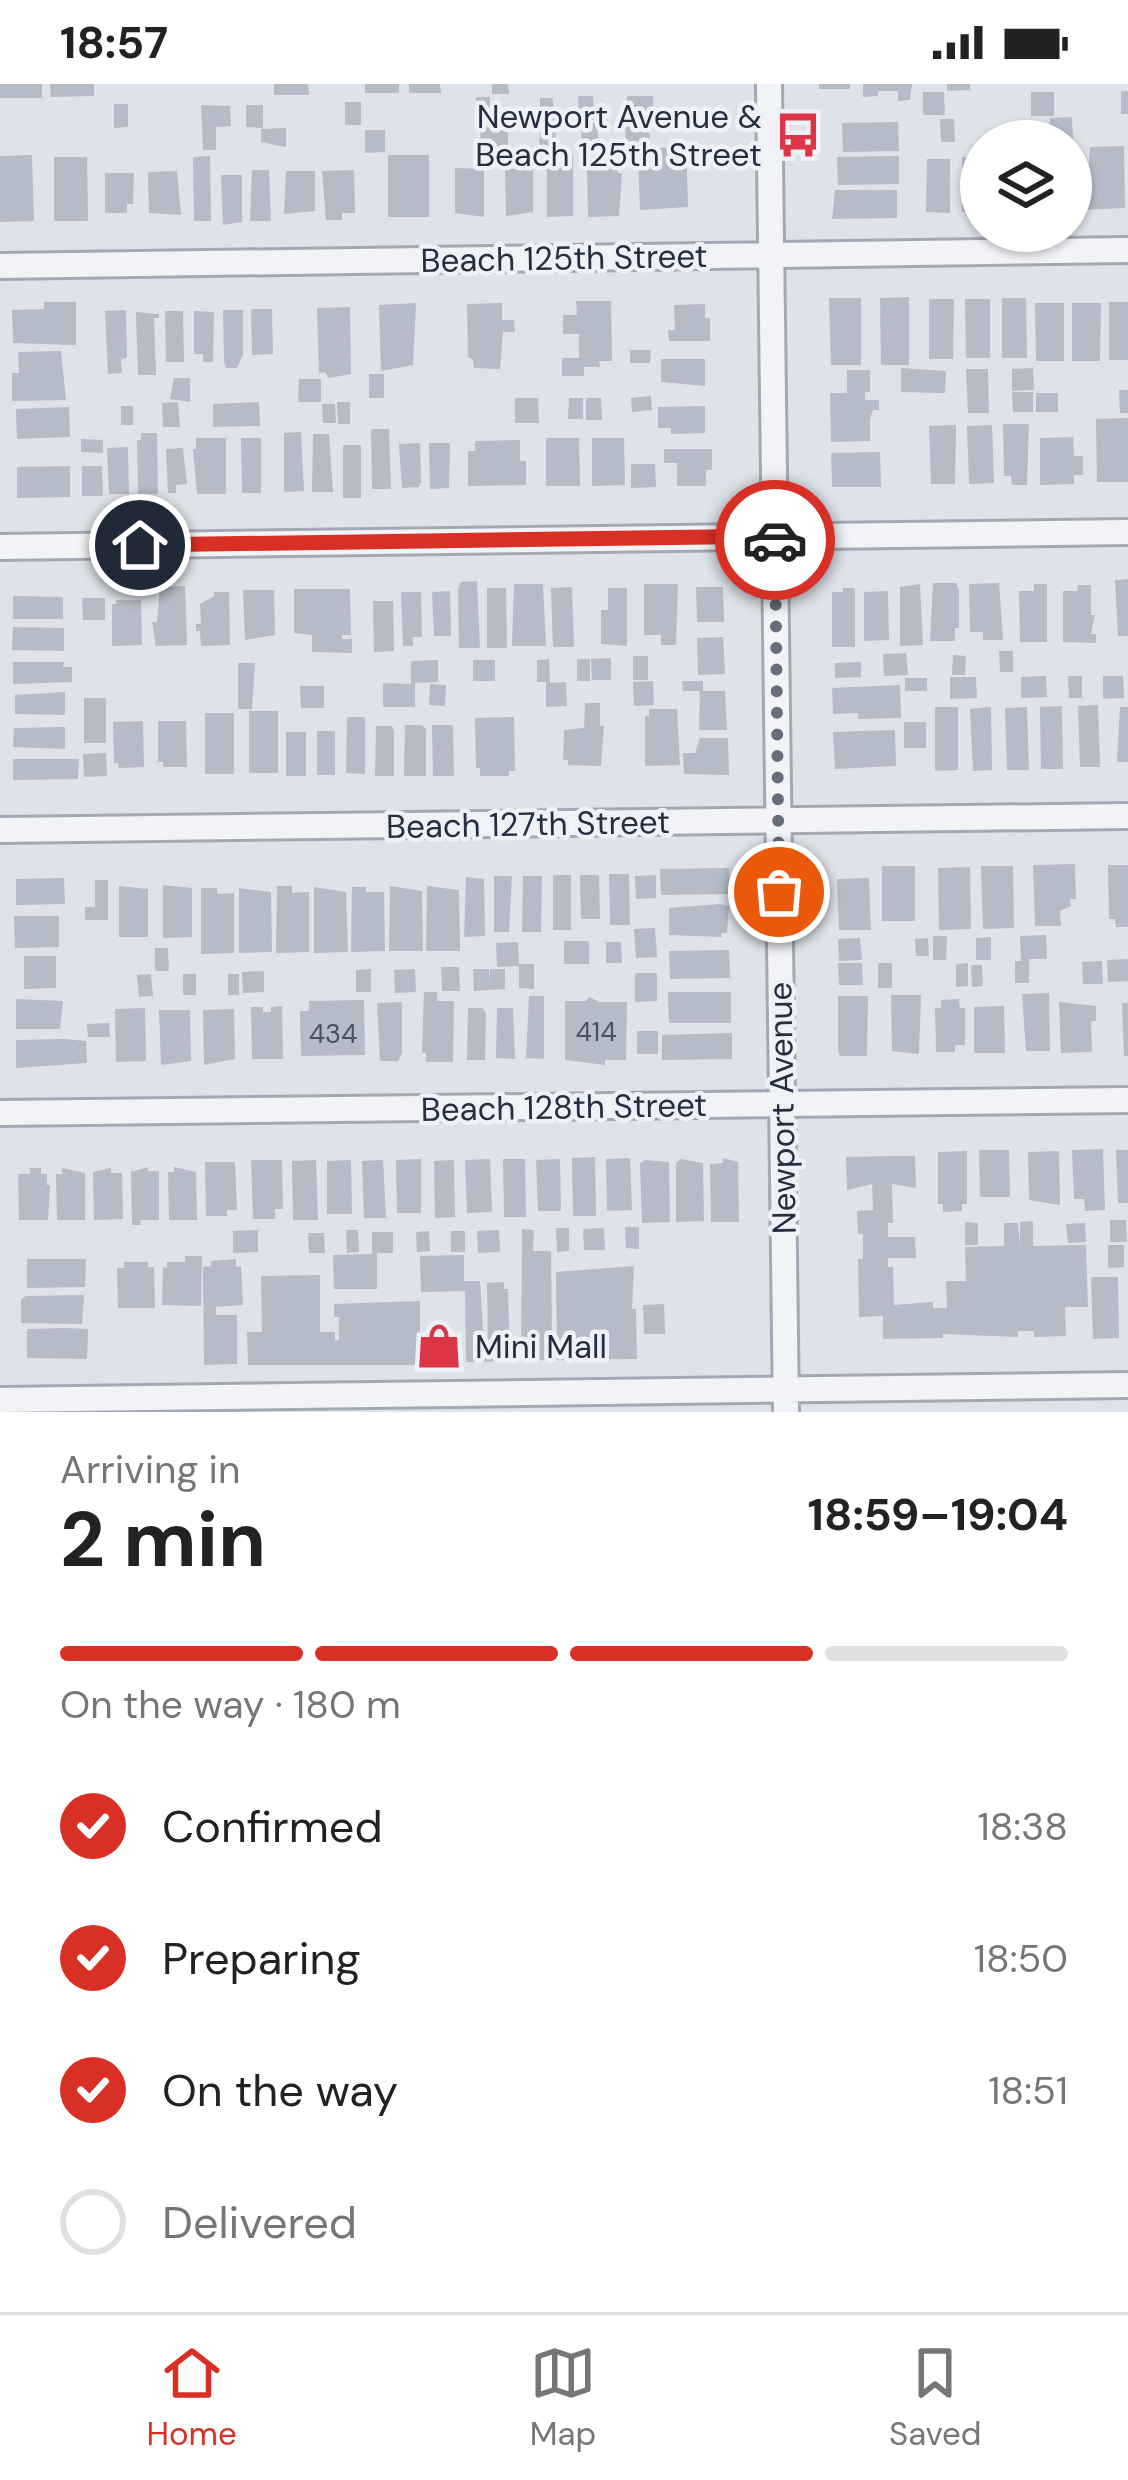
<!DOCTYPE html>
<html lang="en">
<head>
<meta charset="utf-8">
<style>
	:root { --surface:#fff; --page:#f6f6f6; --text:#222; --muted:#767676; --line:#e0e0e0; --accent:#d93025 }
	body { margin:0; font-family:"DM Sans",sans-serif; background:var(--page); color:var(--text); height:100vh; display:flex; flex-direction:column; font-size:45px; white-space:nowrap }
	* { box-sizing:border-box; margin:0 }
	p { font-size:39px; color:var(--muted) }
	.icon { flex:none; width:66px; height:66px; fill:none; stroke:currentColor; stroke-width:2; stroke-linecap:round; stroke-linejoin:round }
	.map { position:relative; height:1328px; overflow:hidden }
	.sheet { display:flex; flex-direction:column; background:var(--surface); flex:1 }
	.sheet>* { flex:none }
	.buttons { position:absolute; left:960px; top:36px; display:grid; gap:24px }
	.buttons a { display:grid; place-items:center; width:132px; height:132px; border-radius:50%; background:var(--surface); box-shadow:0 3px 9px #0004; font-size:60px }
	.pin { position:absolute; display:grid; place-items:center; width:102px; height:102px; color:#fff; margin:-51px; border:6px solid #fff; border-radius:50%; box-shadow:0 3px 12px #0007 }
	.courier { position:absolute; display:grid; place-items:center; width:120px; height:120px; margin:-60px; border:9px solid #d93025; border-radius:50%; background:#fff; color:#222; box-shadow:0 3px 15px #0007 }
	.head em { font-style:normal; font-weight:700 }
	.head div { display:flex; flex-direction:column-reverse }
	.head { display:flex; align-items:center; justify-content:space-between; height:204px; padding:0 60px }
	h1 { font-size:78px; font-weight:700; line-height:90px }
	.bar { display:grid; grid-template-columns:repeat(4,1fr); gap:18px 12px; align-content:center; height:144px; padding:0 60px }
	.bar i { height:15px; border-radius:9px; background:var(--line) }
	.bar .active { background:var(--accent) }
	.bar p { grid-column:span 4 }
	ol { padding:0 60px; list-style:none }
	li { display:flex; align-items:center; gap:36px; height:132px }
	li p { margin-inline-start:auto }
	li .icon { padding:12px; border-radius:50%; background:var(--accent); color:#fff; stroke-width:4 }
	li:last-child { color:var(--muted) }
	li i { width:66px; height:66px; border:6px solid var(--line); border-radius:50% }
	.status { display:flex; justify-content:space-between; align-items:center; height:84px; padding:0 60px; background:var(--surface); direction:ltr }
	.status svg { height:33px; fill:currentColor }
	.tab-bar { display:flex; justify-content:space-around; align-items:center; height:168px; border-top:3px solid var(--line); background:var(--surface); font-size:33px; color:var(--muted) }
	.tab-bar a { display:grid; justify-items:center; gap:6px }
	.tab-bar .active { color:var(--accent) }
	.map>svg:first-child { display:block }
	.building { fill:#b5bbc7 }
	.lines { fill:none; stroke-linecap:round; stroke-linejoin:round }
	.minor-casing { stroke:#a3a9b4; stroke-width:30 }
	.minor { stroke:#f1f3f7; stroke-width:24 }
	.done { stroke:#666e7c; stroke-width:12; stroke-dasharray:0 21.6 }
	.route { stroke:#d93025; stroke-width:15 }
	.labels { text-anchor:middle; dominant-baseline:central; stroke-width:9; stroke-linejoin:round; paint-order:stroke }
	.number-label { font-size:27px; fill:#495263 }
	.poi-label { font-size:33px; fill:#252f42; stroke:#eef1f7; text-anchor:end }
	.street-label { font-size:33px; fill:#252f42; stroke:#eef1f7 }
</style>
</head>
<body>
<div class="status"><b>18:57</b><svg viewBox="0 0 49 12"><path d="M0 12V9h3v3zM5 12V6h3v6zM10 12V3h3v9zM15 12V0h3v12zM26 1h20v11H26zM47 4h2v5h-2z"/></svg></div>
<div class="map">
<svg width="1128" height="1328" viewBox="0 0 1128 1328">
	<rect width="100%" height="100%" fill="#dee2e9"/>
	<path class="building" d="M0 0H42V14H0Z
		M50 0H94V12L51 13Z
		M274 0H308L309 11H274Z
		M365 0H399V9H365Z
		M409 0H440L441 9H409Z
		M492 0H508L509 10H492Z
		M819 0H850V5H819Z
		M863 0H912L910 16 898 17V7H878V12L863 13Z
		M947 0H970V6L947 7Z
		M1121 7H1128V30H1121Z
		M923 8H944L945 31H923Z
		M1031 8H1054V32H1031Z
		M578 12H593L594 36 579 37Z
		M627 12H653V35H627Z
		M476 13H490V39H476Z
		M540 14H552L556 37 540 36Z
		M345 18H361V41H345Z
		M114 20H128V43L114 44Z
		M201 21 230 22 231 42 216 43V66H203Z
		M246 21H263V44L246 43Z
		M1072 33 1073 55 1049 56 1050 34Z
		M940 35H954L955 58H941Z
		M649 37 650 61 626 62 625 38Z
		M898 38 899 67 843 68 842 39Z
		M597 39 599 62 582 63 581 40Z
		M540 40 556 41 555 64H539Z
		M480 43H508V68H481Z
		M286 44V63L261 58V45Z
		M365 46H385V68L365 69Z
		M686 61 688 123 640 126 638 73H644V66Z
		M1124 62 1125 124 1080 126 1079 103 1088 102 1090 63Z
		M32 71 34 137 0 138V72Z
		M388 71H429V133H388Z
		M210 72 211 137H194L193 73Z
		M547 72H573V132L547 133Z
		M899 72V100L838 101 837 73Z
		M54 73H87L88 137H54Z
		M962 73 981 75V128H962Z
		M927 75H950V129L926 128Z
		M612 77 618 80V89H622L619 132 588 133 587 82Z
		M455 84 484 85V133L455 129Z
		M533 84V128L506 132 505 85Z
		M252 86H269L271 137H250Z
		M354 86 355 129H342V136H326L322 87Z
		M177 87 181 131 149 129 148 88Z
		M286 87H315V127L284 130Z
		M105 89H134L133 120H127V129H105Z
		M221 91H242V138L223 141Z
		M835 106H897V134L832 135Z
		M909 213V281H881L880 214Z
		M829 214H861V281H831Z
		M1002 214H1026L1027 274H1002Z
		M929 215H954L953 275H929Z
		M965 215H990V274H966Z
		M576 217H611L612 277H599L600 283H584V292H562V274H579V250H563V231H577Z
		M44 218H76V261L13 259 12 226 44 225Z
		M1109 218H1128V276H1109Z
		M416 219 413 281 381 287 379 221Z
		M502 219V236H514L515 248H503L500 285 474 284 473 276 468 273 467 220Z
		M1035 219H1064V277H1036Z
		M1072 219H1101L1100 277H1072Z
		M705 220V234H710V257H669L668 246H675L674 221Z
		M350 223 351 290 329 294 325 288 319 289 317 224Z
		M251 225H272L273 270 252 271Z
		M126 226 127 273 121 276 122 289 108 290 105 227Z
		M223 226H243V271L237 284H226L224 278Z
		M165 227H183L184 278H166Z
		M194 227 214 228 213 278H203V270H194Z
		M136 228 159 230V234H154L156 291H138Z
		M630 266H651L650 279H630Z
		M61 267 66 316 12 317V289H19L18 268Z
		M661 275H705V302L661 298Z
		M901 284 946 287 945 309 901 308Z
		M1033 284 1034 306 1012 307V285Z
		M966 285H988L989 329H968Z
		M847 286H870V308H865V316H879V326H873L870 335V357L831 358 830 309H847Z
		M369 290H384V314H369Z
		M174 294H190V318L170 315Z
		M299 295H321V318H298Z
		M1119 306H1128V329H1120Z
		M1012 308H1033V328H1013Z
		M1036 309H1058V328H1036Z
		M651 312 652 326 632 328 631 314Z
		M515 314H538L539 339H515Z
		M569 314H583V335H568Z
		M586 314H601L602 336H586Z
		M178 318 180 343H163L162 319Z
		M259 318 260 342 213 343V320Z
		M337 318H350V340H338Z
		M322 320H335L336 339H323Z
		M121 322H133V341H121Z
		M705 322V349L671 350V344H658V323Z
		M69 323 70 353 17 355 16 325Z
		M1128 334V398H1097L1096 335Z
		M1003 340H1029L1027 401H1012L1011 392H1004Z
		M956 341 955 400H931L929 342Z
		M992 341 994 399 969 400 967 342Z
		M371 345H389L391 405H372Z
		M301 348 304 407 284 408V349Z
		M141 349H157L158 410H138L137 356H141Z
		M313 350H329L333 408H312Z
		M1073 353 1074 372H1083V391H1074V400L1040 401V354Z
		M196 354H226V410H197L193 365H196Z
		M241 354H261V409H242Z
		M546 354H579L580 402H546Z
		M592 354H624L625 401 592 402Z
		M81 355 103 356V369L81 368Z
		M520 356V377H526V401L468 402V367H475V357Z
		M420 359 421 398 419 403 402 404 399 360Z
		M429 359H450L449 404 430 405Z
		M343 361H361V414H343Z
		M128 363 129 410H109L107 364Z
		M183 364 187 400 176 401V409H168L166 365Z
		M664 365H712V386H706V402H677V379H664Z
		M880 368 881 403H832L831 369Z
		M631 380H655L656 403 631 404Z
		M70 382V413L17 414V383Z
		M82 382H102L103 412H82Z
		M1128 495V552H1118L1115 496Z
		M477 497 480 564H459L458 505 461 498Z
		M933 499H956L959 506V544H955V557H930Z
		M999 499 1003 556H983V548H970L969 500Z
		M514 500H543L546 562H512Z
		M644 500H678L676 561H661V551H644Z
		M920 500 923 561 900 562V503Z
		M1034 500H1047V558H1020L1019 507H1034Z
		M1078 501H1091V531H1095L1091 550H1096V559L1063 558V507H1077Z
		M185 502 187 561 156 562 152 538H157L160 503Z
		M572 503 574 563H553L551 504Z
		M696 503H723L724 538H697Z
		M487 504H506L507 564H487Z
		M608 504H627V562L601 560V526H608Z
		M843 504H854L855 508V563H832V508H843Z
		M294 505H350L351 551H342V555H352V569L312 568V551L294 549Z
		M243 506H274L275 551 245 556Z
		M450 507 451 552H434L432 508Z
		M888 507 889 556 864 557V508Z
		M214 508H229L230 561 201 562 200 547H196V540H201L200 520 214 512Z
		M401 508H421L422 553H413V562H403Z
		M13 512 63 513V535H13Z
		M82 514H105V536H83Z
		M116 516H141L142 561 112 562V520H116Z
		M373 517H393L394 567 374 568Z
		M13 543 64 544V567L12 566Z
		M723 553 725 590 698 591 697 554Z
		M999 567H1013V588H1000Z
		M906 569 908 591 884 592 883 570Z
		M953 571 966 572 965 591H952Z
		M633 572H648V596H633Z
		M611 574V596H592L591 575Z
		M549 575 550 599 566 598 567 622 546 623V598H537V576Z
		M577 575H590V597H577Z
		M438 576V598L415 599V623H383V599L411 600V577Z
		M473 576H495V597H473Z
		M13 578H64L63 583H72V598L13 600Z
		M861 578V593L835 594V579Z
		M238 579H255L252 625H238Z
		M1046 592 1047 613 1021 614V593Z
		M1068 592H1082V614H1069Z
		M1103 592H1123L1124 614 1103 615Z
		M950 593H976L977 614 950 615Z
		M905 594H927V607H905Z
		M653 597 654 621 634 622 633 598Z
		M682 597H703V607H683Z
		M430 600 446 601 445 622 429 621Z
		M900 601 901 634 858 635V629L833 630 832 604Z
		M300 602H324V624H301Z
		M700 607H725L727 646H699Z
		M65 608V631L15 630V611Z
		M84 614H106V659H84Z
		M585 619H600V642H604L601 682 568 681V676H563L564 646 584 644Z
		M1098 621 1100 683H1080L1078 622Z
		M1062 622 1063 685H1041L1040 623Z
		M935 623H958V686L935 687Z
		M991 623 992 686 973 687 970 625Z
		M1027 623 1029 686H1007L1005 624Z
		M1120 623H1128V678H1117Z
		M649 625H677L680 681 645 682V632H649Z
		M249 627H278V689H249Z
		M205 629H234V690H205Z
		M347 633H365V690L346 689Z
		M514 633 515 687H509V692H480V684H476L475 634Z
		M143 637 144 683 119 684 118 679H114L113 638Z
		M158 637H186L187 683H163V678H158Z
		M904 638H926V664H904Z
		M405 641H422L426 645V692H404Z
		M432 641H453L454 692H433Z
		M376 642H392L394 647V692H375Z
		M65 643V665L13 663 14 644Z
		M895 646 896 682 835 685 833 648Z
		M317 647H335V691H317Z
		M286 648H306V692H286Z
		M700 654H728L729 691 684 690 683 669H695Z
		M106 669 107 692 84 693 83 670Z
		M13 675H79L78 695 13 696Z
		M1075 780 1076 815H1070L1071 822 1060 827 1061 842H1035L1033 781Z
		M1108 781H1128V843H1116L1115 835H1109Z
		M882 782H915V837H882Z
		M981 782H1013L1014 844 983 845Z
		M970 783 971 845 939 846 938 784Z
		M729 784 730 810 661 811 660 785Z
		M609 790H629L630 841H610Z
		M553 791H571V846H553Z
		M580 791H599L600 835H581Z
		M656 791V814L636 815 635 792Z
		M494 792H512L509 848H494Z
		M523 792H542L541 848H522Z
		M466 793 484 795 485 852 464 853Z
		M64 794 65 820 16 821V795Z
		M869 794 871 846H839L837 795Z
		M95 796H108V836H85V823H95Z
		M163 801 192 804V853L163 854Z
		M119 802 148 805V853H119Z
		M277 802H292V809L309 808V868L276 869Z
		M390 802 422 807 423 867H389Z
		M427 802 459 806 460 867H426Z
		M314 803 346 808 348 868 314 869Z
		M352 803H366V808H384L385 867 351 868Z
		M201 804H217V810L234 809V869L201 870Z
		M239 804 271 808 272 868 239 869Z
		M720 820 729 822 727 849H721L722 853 669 851V824Z
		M14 832H59V863L15 864Z
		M655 844 657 873 636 874 634 845Z
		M1046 851 1047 875H1029V899H1015V877H1021L1020 852Z
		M933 852H947L946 876H933Z
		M991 853V876H976V854Z
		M860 854 862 876 839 877 838 855Z
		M928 854 929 872H916L915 855Z
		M564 857H589V880H564Z
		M518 858 519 882 497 883 496 859Z
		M606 858H621L622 879H606Z
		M155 864H168L169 887H155Z
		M729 866 730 894 670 895 669 867Z
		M24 872H56V904L24 905Z
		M1128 875V897L1108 898 1107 876Z
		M1102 877 1103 900H1083L1082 878Z
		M838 879H862L863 901H839Z
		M878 879H892V904H878Z
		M968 879V902L956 903V880Z
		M519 880H534V905L519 904Z
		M971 881H982L983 902 972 903Z
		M441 883H459L460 907H442Z
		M371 885V908H356V886Z
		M415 885 416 908 395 909 394 886Z
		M473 885H489V899L490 885H505V905L474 907Z
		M264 887V908L243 909 242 888Z
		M635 889H657V917L635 918Z
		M151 890 153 912 139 913 137 891Z
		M183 890H196V911H183Z
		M228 890H239V911H228Z
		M424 908H437V917H454L453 978H426V969H422Z
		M668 908H731V939H669Z
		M1049 909 1050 967H1026L1022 910Z
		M891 911H921L919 970 892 967Z
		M529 912H544V975L526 974Z
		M838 912H868L867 972H840L838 967Z
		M589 913 600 918H627L626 976H605V981L565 976V917H586Z
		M16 915 63 917 60 945H16Z
		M959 915 960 924H965V961H955V968H936L935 924H941V916Z
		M364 916 365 971 301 972 300 927H309V917Z
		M402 918V969L398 977H380L377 919Z
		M1059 918 1096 922V937H1091L1092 968 1061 969Z
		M1122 919H1128V972H1124Z
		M282 922 283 975H252L251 923H263V928H271V923Z
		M1004 922 1005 969H974V923Z
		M145 924 146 977 116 978 115 925Z
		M468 924H483L486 930 485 976H467Z
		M497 924H513L515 975 496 974Z
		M234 925 235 975 204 981 203 926Z
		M159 926H190L191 977 161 981Z
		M109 939 110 953H88L87 940Z
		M637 947H658V970H637Z
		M732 949V975L662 976V951Z
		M64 955 86 957 87 979 16 984V956Z
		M1103 1065 1105 1126 1085 1127 1084 1115H1074L1072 1066Z
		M979 1066H1009L1010 1113H980Z
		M1116 1066H1128V1119H1118Z
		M967 1067V1120H962V1127L943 1128V1120H938V1068Z
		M1059 1067 1060 1121 1029 1116 1028 1068Z
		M894 1072H915L916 1104 892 1100 893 1139H888V1153H915L916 1174H888V1183H893L894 1221 933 1218V1224H947L946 1197H966L965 1163 1004 1162V1139H1018L1020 1162V1138L1033 1137V1162L1086 1161 1088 1223H1065L1066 1252 1034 1253V1247H1018V1253L943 1250V1254L883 1255V1232L859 1233 858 1175H863V1150H858L857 1127 873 1126 872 1100 847 1106 846 1073Z
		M595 1073 596 1132H573L572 1074Z
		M630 1074 632 1126 607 1127 606 1075Z
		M723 1074 738 1078 739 1138H711L710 1080 723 1079Z
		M421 1075V1129H397L396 1076Z
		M490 1075 492 1128 467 1129 465 1076Z
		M503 1075H525L526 1133H504Z
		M560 1075 561 1127H538L536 1076Z
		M681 1075 703 1079 704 1137 676 1138V1079Z
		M251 1076H282L283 1125H275V1135H253Z
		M316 1076 318 1136H293L292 1077Z
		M351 1076 352 1130H327V1077Z
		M383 1076 386 1134H364L362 1077Z
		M454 1076 455 1133 435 1134 434 1077Z
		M645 1076 669 1078 670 1138 642 1139 640 1079Z
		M205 1078H235L237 1126H227V1132H206Z
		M148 1083V1087H159V1136H140L141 1141H132L131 1088Z
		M174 1083 196 1088 197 1136H169L168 1088H174Z
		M30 1084H41V1090H47V1101H50L48 1136H19L18 1090H30Z
		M62 1084 85 1089V1136H57L56 1090H62Z
		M111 1084V1089H122L123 1135 94 1136 93 1088Z
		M1110 1136H1126L1127 1158H1110Z
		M965 1138 978 1139V1161H965Z
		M1085 1139 1086 1158 1068 1159 1066 1140Z
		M625 1143H639V1165L626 1164Z
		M556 1144H569V1167L557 1168Z
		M604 1144 605 1166H584L583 1145Z
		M522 1145 534 1146 533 1167H551L552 1260H557L556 1188 634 1182 632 1225H636L637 1275 521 1276Z
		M258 1146V1168L233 1169V1147Z
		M346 1146H358L359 1168 347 1169Z
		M499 1146 500 1168 478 1169 477 1147Z
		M429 1147 430 1167 417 1168 416 1148Z
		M451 1147H465V1168H451Z
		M372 1148H393V1169H377V1205H334L333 1171 372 1170Z
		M308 1149H324L325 1169H309Z
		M1108 1161H1124V1183L1108 1184Z
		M464 1171V1197H480L484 1262H488L487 1199 504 1198V1205H508L510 1277 466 1278 465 1207 421 1208 420 1172Z
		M185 1172H202L201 1222 162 1221 163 1183 167 1184V1178H185Z
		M27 1175H86L85 1203 27 1204Z
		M236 1175V1183L241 1182 243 1221 216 1223V1231H237V1280L204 1281 203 1183 211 1182V1177Z
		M124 1178H148V1183H154L155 1224H118L117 1184H124Z
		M320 1191V1248H335V1256H339V1233H334V1220L420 1217V1281H248L247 1248H262L261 1192Z
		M1091 1193H1118L1119 1254 1093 1255Z
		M84 1211 82 1240 21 1239V1215L26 1212Z
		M664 1220 665 1250H644L643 1221Z
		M64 1244 88 1245 87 1275 27 1274V1245Z"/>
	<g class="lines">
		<g class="minor-casing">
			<path id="minor" d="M769 0 786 1328
				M0 182 1128 166
				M0 463 1128 448
				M0 746 1128 732
				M0 1029 1128 1016
				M0 1316 1128 1301"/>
		</g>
		<use href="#minor" class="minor"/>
	</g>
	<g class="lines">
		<path class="done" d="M775 456 779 808"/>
		<path class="route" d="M140 461 775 452V456"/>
	</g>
	<defs>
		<g id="bus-bare" transform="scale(3.6)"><path d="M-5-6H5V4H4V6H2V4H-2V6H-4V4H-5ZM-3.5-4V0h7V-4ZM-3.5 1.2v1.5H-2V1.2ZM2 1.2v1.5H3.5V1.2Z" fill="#dd3446" stroke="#eef1f7" stroke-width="2.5" paint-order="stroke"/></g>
		<g id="shop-bare" transform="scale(3.6)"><path d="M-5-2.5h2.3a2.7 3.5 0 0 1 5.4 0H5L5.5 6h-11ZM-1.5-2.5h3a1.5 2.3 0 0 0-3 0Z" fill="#dd3446" stroke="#eef1f7" stroke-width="2.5" paint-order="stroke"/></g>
	</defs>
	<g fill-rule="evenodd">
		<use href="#bus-bare" x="798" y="51"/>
		<use href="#shop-bare" x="439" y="1262"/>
	</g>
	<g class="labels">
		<g class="number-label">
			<text x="596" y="947">414</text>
			<text x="333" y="949">434</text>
		</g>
		<g class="poi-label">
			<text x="762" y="32">Newport Avenue &amp;<tspan x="762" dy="38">Beach 125th Street</tspan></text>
			<text x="475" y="1262" text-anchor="start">Mini Mall</text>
		</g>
		<g class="street-label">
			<text transform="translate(564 174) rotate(-1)">Beach 125th Street</text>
			<text transform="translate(528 740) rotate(-1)">Beach 127th Street</text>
			<text transform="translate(564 1023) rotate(-1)">Beach 128th Street</text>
			<text transform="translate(782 1024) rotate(-91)">Newport Avenue</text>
		</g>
	</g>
</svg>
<div class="buttons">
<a><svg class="icon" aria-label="layers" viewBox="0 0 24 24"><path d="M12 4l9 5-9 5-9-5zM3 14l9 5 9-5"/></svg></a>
</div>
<div class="pin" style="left:779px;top:808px;background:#ea580c"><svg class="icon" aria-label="bag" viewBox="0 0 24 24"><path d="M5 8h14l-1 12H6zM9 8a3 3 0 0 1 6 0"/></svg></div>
<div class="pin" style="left:140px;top:461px;background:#1f2937"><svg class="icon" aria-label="home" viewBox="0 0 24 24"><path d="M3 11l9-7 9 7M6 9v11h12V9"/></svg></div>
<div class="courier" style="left:775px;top:456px"><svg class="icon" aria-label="car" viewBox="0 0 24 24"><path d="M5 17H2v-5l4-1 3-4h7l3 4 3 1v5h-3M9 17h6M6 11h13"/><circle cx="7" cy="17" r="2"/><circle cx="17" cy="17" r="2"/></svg></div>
</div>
<section class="sheet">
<div class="head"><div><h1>2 min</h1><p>Arriving in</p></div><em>18:59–19:04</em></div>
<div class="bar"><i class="active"></i><i class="active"></i><i class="active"></i><i></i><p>On the way · 180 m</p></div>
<ol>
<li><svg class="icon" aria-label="check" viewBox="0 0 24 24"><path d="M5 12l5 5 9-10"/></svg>Confirmed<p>18:38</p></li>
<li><svg class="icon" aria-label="check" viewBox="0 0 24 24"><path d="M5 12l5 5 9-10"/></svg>Preparing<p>18:50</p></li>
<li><svg class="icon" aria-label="check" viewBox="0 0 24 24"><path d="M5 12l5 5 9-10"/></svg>On the way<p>18:51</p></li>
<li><i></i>Delivered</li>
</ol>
</section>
<nav class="tab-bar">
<a class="active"><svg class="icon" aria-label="home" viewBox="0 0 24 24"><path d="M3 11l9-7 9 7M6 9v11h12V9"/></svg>Home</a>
<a><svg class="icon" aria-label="map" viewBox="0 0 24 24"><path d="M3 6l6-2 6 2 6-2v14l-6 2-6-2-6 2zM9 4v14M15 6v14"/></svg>Map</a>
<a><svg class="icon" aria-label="saved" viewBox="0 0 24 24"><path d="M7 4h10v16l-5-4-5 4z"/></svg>Saved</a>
</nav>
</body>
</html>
